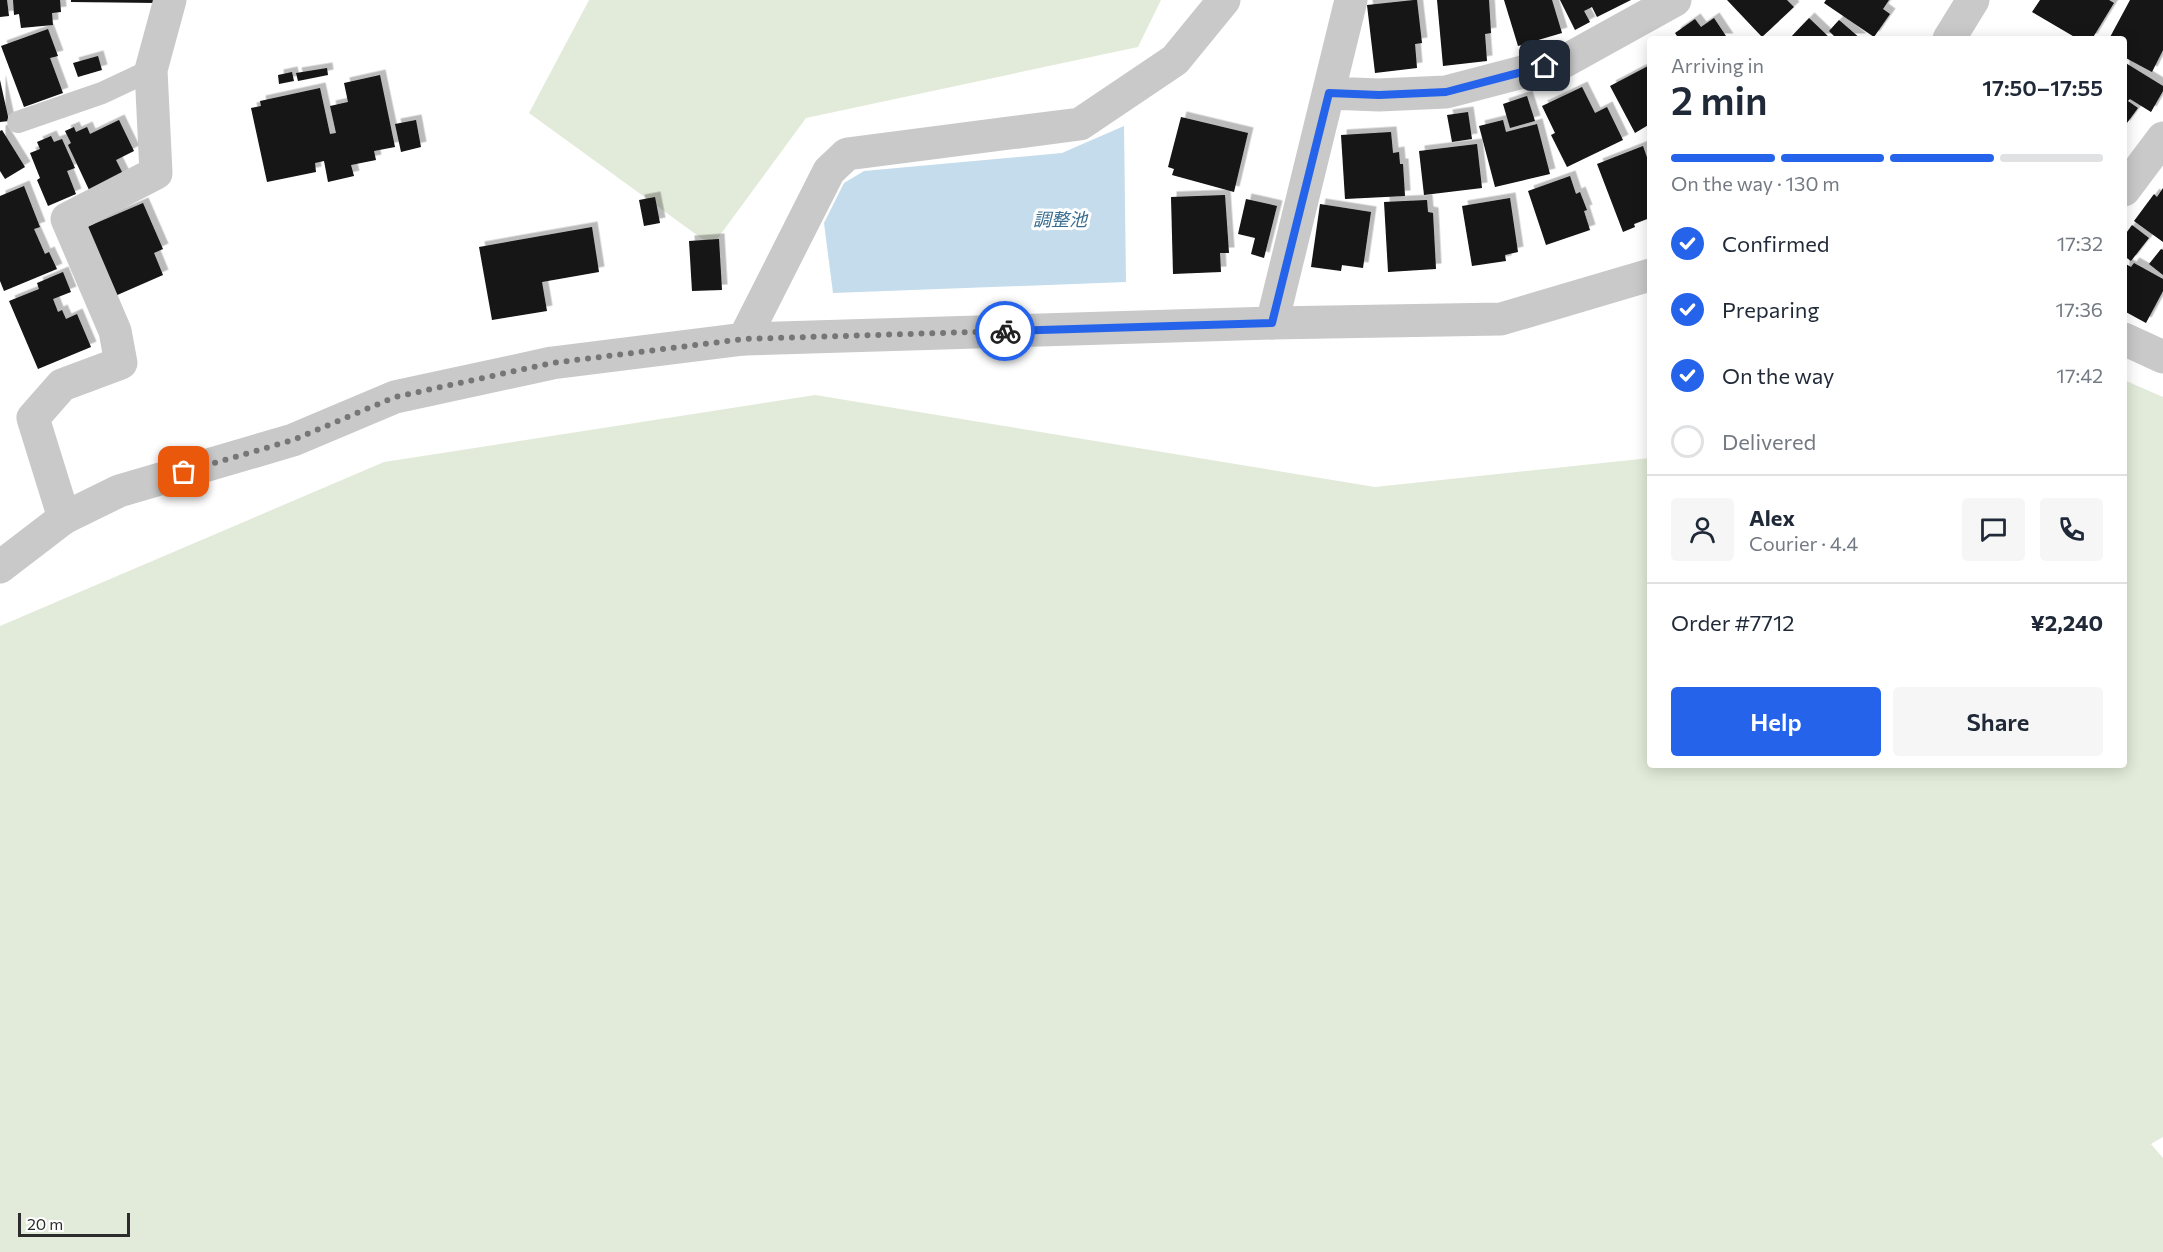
<!DOCTYPE html>
<html lang="en">
<head>
<meta charset="utf-8">
<style>
	:root { --surface:#fff; --page:#f6f6f7; --text:#1f2937; --muted:#747a83; --line:#e0e1e3; --accent:#2563eb }
	body { margin:0; font-family:Commissioner,"Noto Sans JP",sans-serif; background:var(--page); color:var(--text); height:100vh; display:flex; flex-direction:column; font-size:22px; white-space:nowrap }
	* { box-sizing:border-box; margin:0 }
	p { font-size:20px; color:var(--muted) }
	.icon { flex:none; width:33px; height:33px; fill:none; stroke:currentColor; stroke-width:2; stroke-linecap:round; stroke-linejoin:round }
	.map { position:relative; flex:1; overflow:hidden }
	.details { position:absolute; left:1647px; top:36px; width:480px; height:732px; display:flex; flex-direction:column; background:var(--surface); border-radius:6px; box-shadow:0 3px 15px #0003 }
	.details>* { flex:none }
	.scale { position:absolute; left:18px; bottom:15px; width:112px; box-sizing:border-box; padding-left:6px; border:3px solid #2c2c2c; border-top:0; font-size:16px; line-height:21px; white-space:nowrap; color:#2c2c2c; -webkit-text-stroke:4px #fff; paint-order:stroke }
	.pin { position:absolute; display:grid; place-items:center; width:51px; height:51px; color:#fff; margin:-26px; border-radius:12px; box-shadow:0 3px 9px #0006 }
	.courier { position:absolute; display:grid; place-items:center; width:60px; height:60px; margin:-30px; border:4px solid #2563eb; border-radius:50%; background:#fff; color:#222; box-shadow:0 2px 8px #0007 }
	.head em { font-style:normal; font-weight:600 }
	.head div { display:flex; flex-direction:column-reverse }
	.head { display:flex; align-items:center; justify-content:space-between; height:102px; padding:0 24px }
	h1 { font-size:39px; font-weight:600; line-height:45px }
	.bar { display:grid; grid-template-columns:repeat(4,1fr); gap:9px 6px; align-content:center; height:72px; padding:0 24px }
	.bar i { height:8px; border-radius:4px; background:var(--line) }
	.bar .selected { background:var(--accent) }
	.bar p { grid-column:span 4 }
	.line { display:flex; align-items:center; gap:15px; padding:0 24px; border-top:2px solid var(--line) }
	.line div { flex:1 }
	.round { display:grid; place-items:center; flex:none; width:63px; height:63px; border-radius:6px; background:var(--page) }
	ol { padding:0 24px; list-style:none }
	li { display:flex; align-items:center; gap:18px; height:66px }
	li p { margin-inline-start:auto }
	li .icon { padding:6px; border-radius:50%; background:var(--accent); color:#fff; stroke-width:4 }
	li:last-child { color:var(--muted) }
	li i { width:33px; height:33px; border:3px solid var(--line); border-radius:50% }
	.action { display:flex; gap:12px; margin-top:auto; padding:12px 24px }
	.action a { flex:1; height:69px; border-radius:6px; background:var(--accent); color:#fff; font-size:24px; font-weight:600; line-height:69px; text-align:center }
	.action a+a { background:var(--page); color:var(--text) }
	.map>svg:first-child { display:block }
	.green { fill:#e2ebd9 }
	.water { fill:#c4dcec }
	.building { fill:#131313; filter:url(#shadow) }
	.lines { fill:none; stroke-linecap:round; stroke-linejoin:round }
	.service { stroke:#c9c9c9; stroke-width:22 }
	.minor { stroke:#c9c9c9; stroke-width:33 }
	.tertiary { stroke:#c9c9c9; stroke-width:33 }
	.done { stroke:#767676; stroke-width:6; stroke-dasharray:0 10.8 }
	.route { stroke:#2563eb; stroke-width:8 }
	.labels { text-anchor:middle; dominant-baseline:central; stroke-width:6; stroke-linejoin:round; paint-order:stroke }
	.water-label { font-size:18px; font-style:italic; fill:#386d91; stroke:#fff }
</style>
</head>
<body>
<div class="map">
<svg width="2163" height="1252" viewBox="0 0 2163 1252">
	<defs>
		<filter id="shadow"><feDropShadow dx="5.5" dy="-5.5" stdDeviation="0" flood-color="#0004"/></filter>
	</defs>
	<rect width="100%" height="100%" fill="#fff"/>
	<path class="green" d="M589 0H1161L1138 47 806 118 712 246 529 113Z
		M2124 380 2163 397V1137L2151 1144 2163 1158V1252H0V626L384 462 815 395 1375 487 1650 458V765H2124Z"/>
	<path class="water" d="M1124 126 1126 282 833 293 824 223 844 183 864 171 1062 153Z"/>
	<path class="building" d="M0 0H7L9 16 0 17Z
		M13 0H60L61 12 52 13 53 25 21 28 19 14 14 15Z
		M71 0H159V3L71 2Z
		M1414 0H1417L1422 43 1415 44 1417 68 1375 73 1367 5Z
		M1437 0H1489L1491 33 1485 34 1487 61 1443 66Z
		M1504 0H1552L1562 33 1518 46Z
		M1560 0H1631L1597 17 1592 7 1584 11 1590 22 1575 30Z
		M1727 0H1787L1794 7 1762 37Z
		M1826 0H1889L1883 9 1890 14 1874 37 1824 3Z
		M2040 0H2109L2114 3 2092 39H2078L2032 12Z
		M2130 0H2163V50L2152 72 2124 57V39H2109Z
		M1714 18 1728 39H1679L1675 33 1695 19 1701 27Z
		M1809 18 1831 39H1789Z
		M1839 20 1861 39H1837L1829 31Z
		M48 29 58 56 50 58 63 93 24 107 1 46Z
		M98 56 102 70 78 77 73 63Z
		M2124 62 2163 86V91L2151 112 2130 99 2128 101 2138 108 2124 127Z
		M1650 65V124L1635 133 1610 86Z
		M327 68 328 75 298 81 296 73Z
		M292 72 294 81 279 84 278 75Z
		M380 75 395 147 374 151 376 160 351 165 354 176 328 182 324 161 315 163 316 172 267 182 251 108 261 106 260 101 320 88 330 134 336 133 330 106 348 102 344 83Z
		M0 80 9 121 0 122Z
		M1582 87 1595 113 1607 107 1623 140 1567 167 1551 135 1555 133 1542 106Z
		M1527 96 1535 121 1510 128 1503 104Z
		M1468 112 1472 139 1452 142 1447 115Z
		M1181 117 1248 133 1234 192 1172 175 1174 169 1168 167Z
		M119 120 134 151 116 160 124 176 90 192 68 145 71 143 65 131 74 127 76 132 87 127 90 134Z
		M416 120 421 147 401 152 395 124Z
		M1503 120 1506 132 1537 124 1550 174 1495 187 1479 126Z
		M2 130 25 167 5 179 0 171V131Z
		M1391 132 1393 153 1399 152 1400 164H1403L1405 196 1345 199 1341 135Z
		M51 136 54 142 62 139 75 168 67 171 76 194 48 206 37 180 40 178 30 153 40 149 37 142Z
		M1477 144 1482 188 1424 195 1419 151Z
		M1643 146 1650 166V218L1634 224 1635 227 1623 232 1597 164Z
		M1570 176 1576 194 1580 192 1587 210 1584 211 1590 230 1546 245 1528 191Z
		M24 186 40 227 34 229 45 254 49 252 57 269 4 291 0 281V196Z
		M2163 188V242L2134 221 2154 194 2157 197Z
		M1225 195 1229 253H1220L1221 272 1173 274 1171 197Z
		M655 197 660 223 644 226 639 200Z
		M1510 198 1518 252 1505 255 1506 261 1472 266 1462 206Z
		M1246 199 1277 206 1264 258 1251 254 1255 238 1238 234Z
		M1427 200 1428 212 1433 213 1436 269 1388 272 1384 202Z
		M143 203 163 249 154 253 163 275 115 296 87 227Z
		M1320 204 1371 212 1363 268 1342 265 1341 271 1311 267Z
		M2132 225 2149 238 2131 261 2124 256V236Z
		M592 227 599 272 542 282 547 311 492 320 479 247Z
		M719 239 722 290 692 291 689 241Z
		M2161 249 2163 250V275L2149 264Z
		M2124 263 2131 267 2134 263 2163 279V291L2146 323 2124 311Z
		M63 272 71 292 53 299 58 312 62 310 66 319 77 314 91 347 38 369 9 301 39 289 37 283Z"/>
	<g class="lines">
		<path class="service" d="M18 122 102 93 151 70"/>
		<path class="minor" d="M1329 93 1379 95 1446 92 1565 61 1675 0
			M2124 190 2163 138
			M1272 323 1351 0
			M744 339 829 171 847 154 1080 124 1175 60 1224 0
			M2124 339 2163 357
			M64 518 33 418 62 385 121 363 115 331 67 219 156 173 151 70 170 0"/>
		<path class="tertiary" d="M1949 39 1973 0
			M0 567 64 518 119 491 293 440 395 397 552 363 744 339 1272 323 1501 319 1650 275"/>
	</g>
	<g class="lines">
		<path class="done" d="M184 472 293 440 395 397 552 363 744 339 1005 331"/>
		<path class="route" d="M1005 331 1272 323 1329 93 1379 95 1446 92 1545 66"/>
	</g>
	<g class="labels">
		<g class="water-label">
			<text x="1060" y="219">調整池</text>
		</g>
	</g>
</svg>
<div class="scale">20 m</div>
<div class="pin" style="left:184px;top:472px;background:#ea580c"><svg class="icon" aria-label="bag" viewBox="0 0 24 24"><path d="M5 8h14l-1 12H6zM9 8a3 3 0 0 1 6 0"/></svg></div>
<div class="pin" style="left:1545px;top:66px;background:#1f2937"><svg class="icon" aria-label="home" viewBox="0 0 24 24"><path d="M3 11l9-7 9 7M6 9v11h12V9"/></svg></div>
<div class="courier" style="left:1005px;top:331px"><svg class="icon" aria-label="bike" viewBox="0 0 24 24"><circle cx="6" cy="16" r="4"/><circle cx="18" cy="16" r="4"/><path d="M6 16l4-8h5l3 8M10 8l3 8H6M13 5h3"/></svg></div>
<section class="details">
<div class="head"><div><h1>2 min</h1><p>Arriving in</p></div><em>17:50–17:55</em></div>
<div class="bar"><i class="selected"></i><i class="selected"></i><i class="selected"></i><i></i><p>On the way · 130 m</p></div>
<ol>
<li><svg class="icon" aria-label="check" viewBox="0 0 24 24"><path d="M5 12l5 5 9-10"/></svg>Confirmed<p>17:32</p></li>
<li><svg class="icon" aria-label="check" viewBox="0 0 24 24"><path d="M5 12l5 5 9-10"/></svg>Preparing<p>17:36</p></li>
<li><svg class="icon" aria-label="check" viewBox="0 0 24 24"><path d="M5 12l5 5 9-10"/></svg>On the way<p>17:42</p></li>
<li><i></i>Delivered</li>
</ol>
<div class="line" style="height:108px"><a class="round"><svg class="icon" aria-label="person" viewBox="0 0 24 24"><circle cx="12" cy="8" r="4"/><path d="M4 21q1-7 8-7t8 7"/></svg></a><div><b>Alex</b><p>Courier · 4.4</p></div><a class="round"><svg class="icon" aria-label="chat" viewBox="0 0 24 24"><path d="M4 5h16v11H9l-5 4z"/></svg></a><a class="round"><svg class="icon" aria-label="phone" viewBox="0 0 24 24"><path d="M5 4h4l2 5-3 2q2 4 5 5l2-3 5 2v4C11 20 4 13 5 4z"/></svg></a></div>
<div class="line" style="height:78px"><div>Order #7712</div><b>¥2,240</b></div>
<div class="action"><a>Help</a><a>Share</a></div>
</section>
</div>
</body>
</html>
